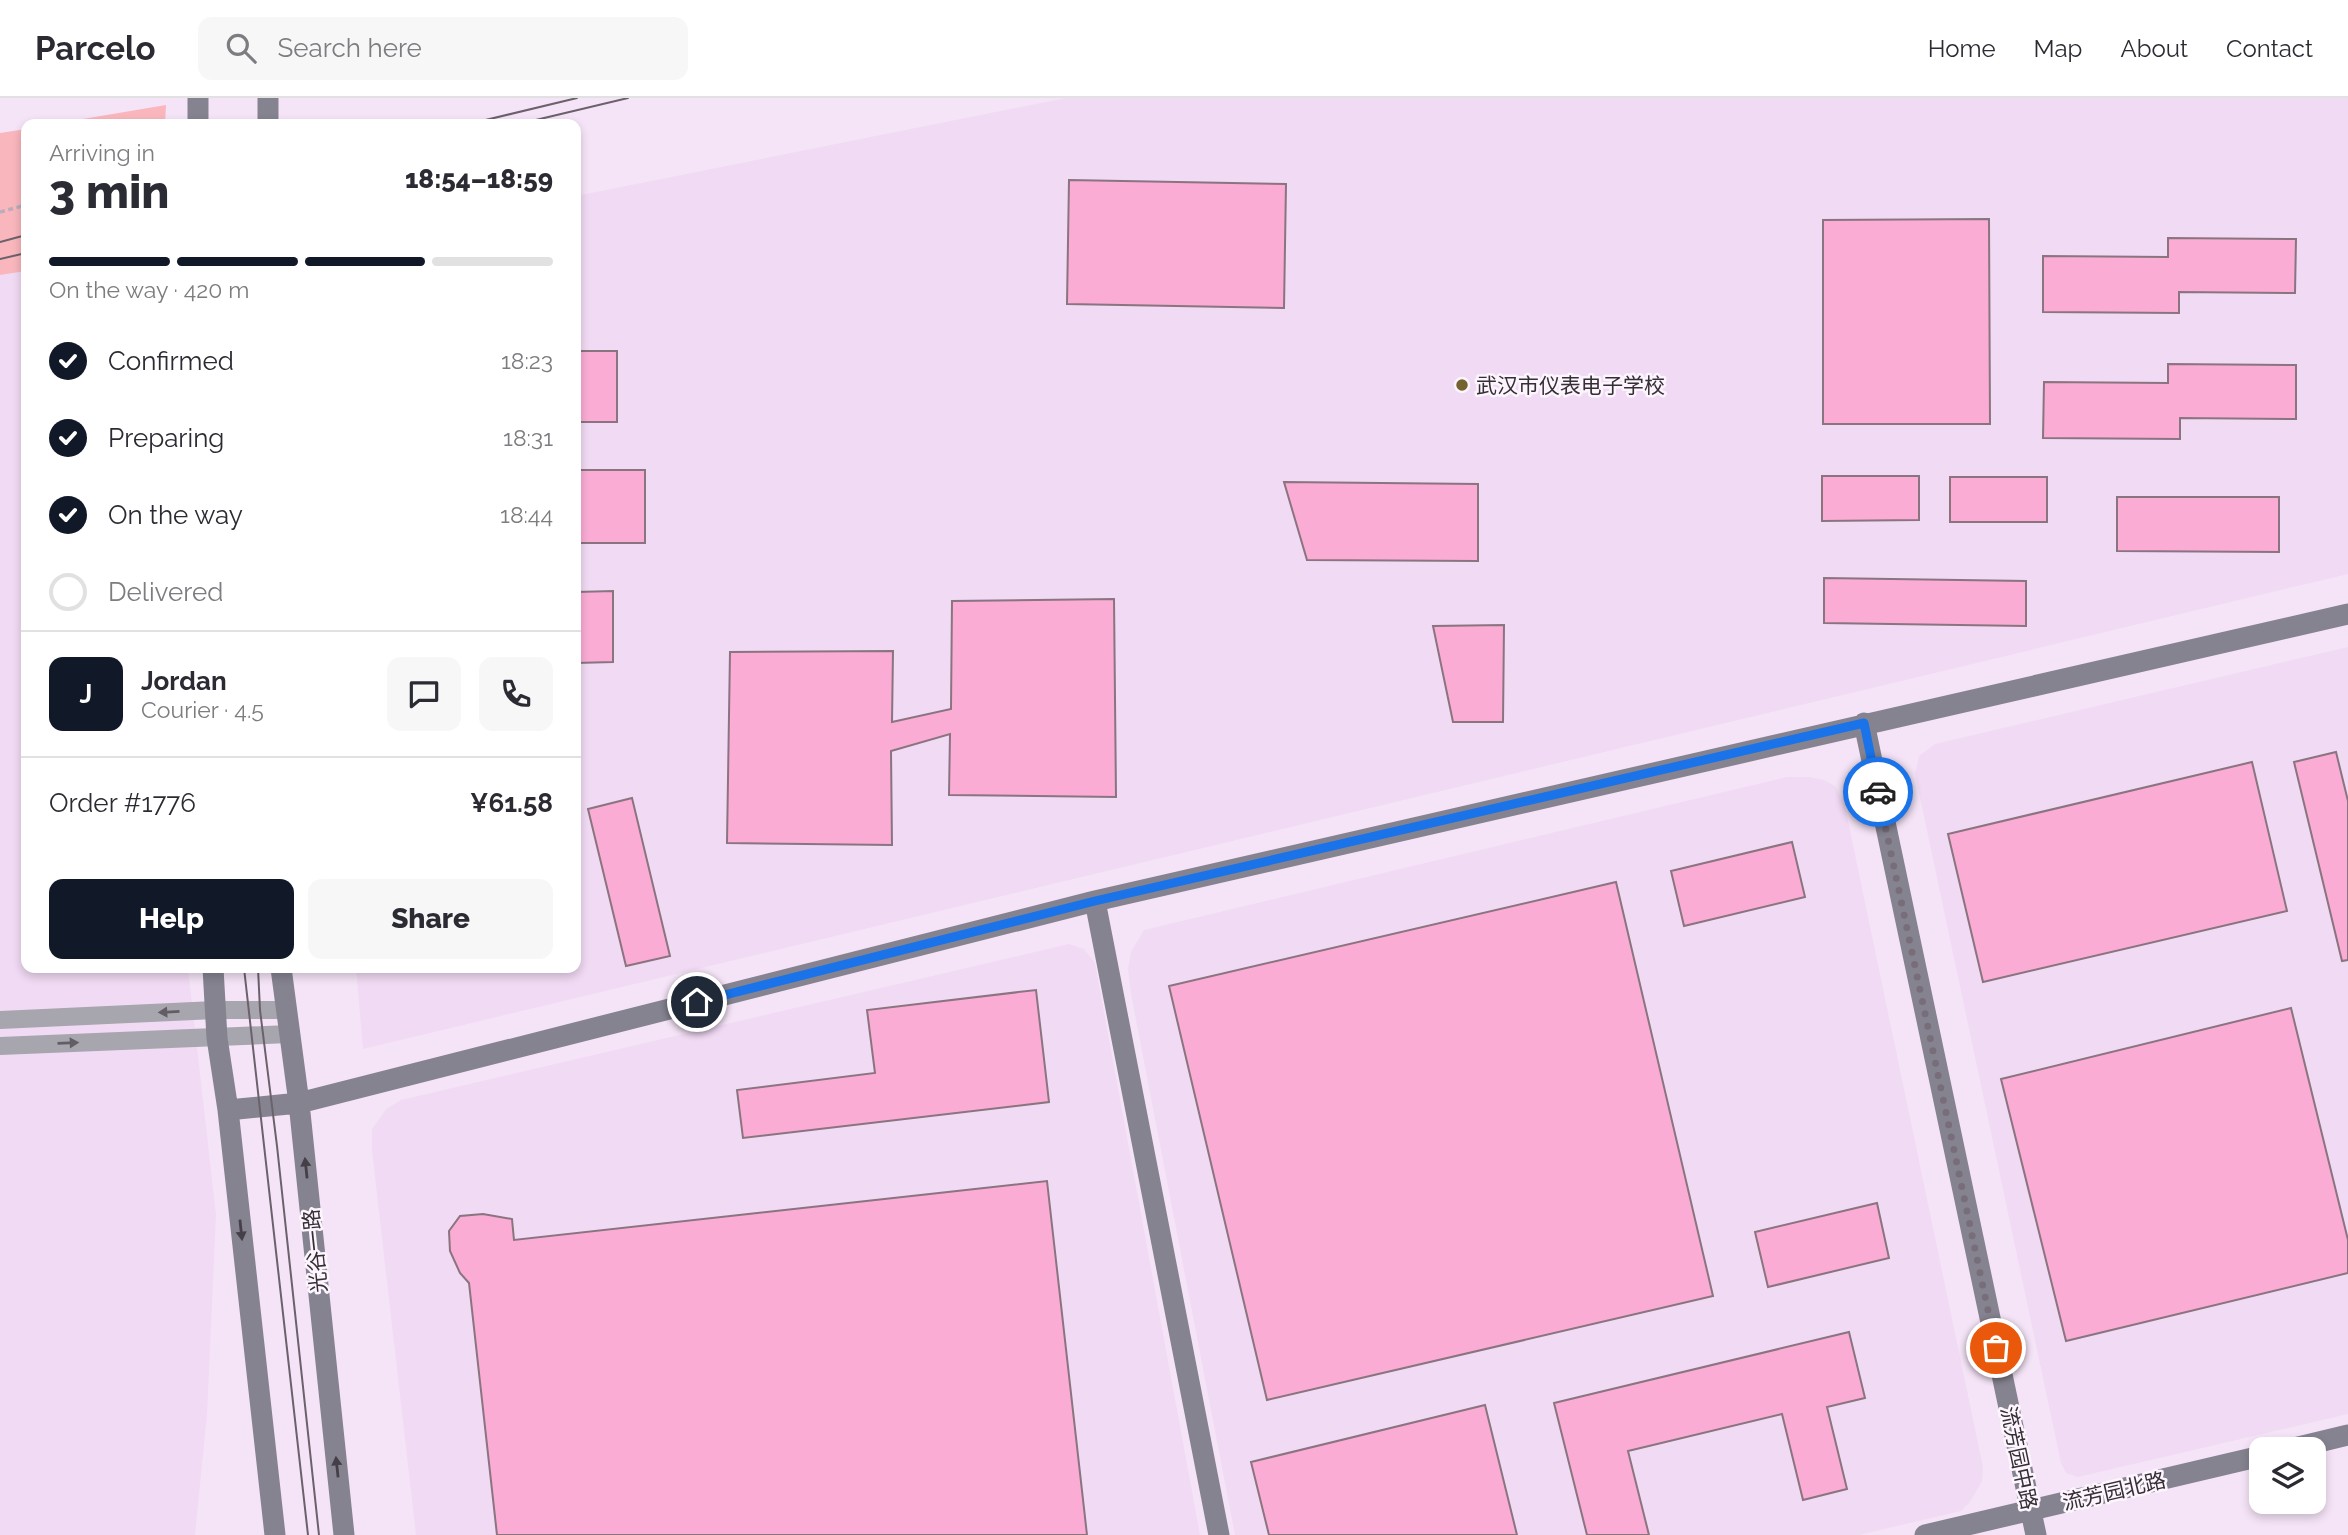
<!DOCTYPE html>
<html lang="en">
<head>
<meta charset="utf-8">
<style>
	:root { --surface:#fff; --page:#f7f7f7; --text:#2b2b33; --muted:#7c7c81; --line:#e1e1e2; --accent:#111827 }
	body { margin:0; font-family:Raleway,"Noto Sans SC",sans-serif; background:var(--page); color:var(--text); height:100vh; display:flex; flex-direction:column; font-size:26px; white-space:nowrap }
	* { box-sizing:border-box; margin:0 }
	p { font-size:23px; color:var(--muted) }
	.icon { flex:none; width:38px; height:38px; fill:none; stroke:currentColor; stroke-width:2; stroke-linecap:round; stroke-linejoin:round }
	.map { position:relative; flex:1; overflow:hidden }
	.drawer { position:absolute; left:21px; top:21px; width:560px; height:854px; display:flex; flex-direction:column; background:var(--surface); border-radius:14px; box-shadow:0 4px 10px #0003 }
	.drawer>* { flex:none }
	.buttons { position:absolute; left:2249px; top:1339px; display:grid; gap:14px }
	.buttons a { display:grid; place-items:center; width:77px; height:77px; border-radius:14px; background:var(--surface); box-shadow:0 4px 10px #0003; font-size:35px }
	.pin { position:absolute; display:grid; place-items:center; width:60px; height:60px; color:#fff; margin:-30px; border:4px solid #fff; border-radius:50%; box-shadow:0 2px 7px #0007 }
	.courier { position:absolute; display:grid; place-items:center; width:70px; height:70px; margin:-35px; border:5px solid #1a73e8; border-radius:50%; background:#fff; color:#222; box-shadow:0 2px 9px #0007 }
	.headline em { font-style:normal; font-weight:800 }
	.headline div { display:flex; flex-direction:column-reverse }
	.headline { display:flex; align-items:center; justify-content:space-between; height:119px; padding:0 28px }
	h1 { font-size:46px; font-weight:800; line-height:52px }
	.bar { display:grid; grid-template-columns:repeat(4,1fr); gap:10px 7px; align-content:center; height:84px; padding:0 28px }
	.bar i { height:9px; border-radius:5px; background:var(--line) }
	.bar .on { background:var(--accent) }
	.bar p { grid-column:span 4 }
	.line { display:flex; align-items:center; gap:18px; padding:0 28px; border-top:2px solid var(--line) }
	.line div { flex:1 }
	.round { display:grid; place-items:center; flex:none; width:74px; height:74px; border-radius:14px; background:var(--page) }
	ol { padding:0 28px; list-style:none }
	li { display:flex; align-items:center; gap:21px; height:77px }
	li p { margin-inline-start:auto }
	li .icon { padding:7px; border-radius:50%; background:var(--accent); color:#fff; stroke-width:4 }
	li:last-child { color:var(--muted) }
	li i { width:38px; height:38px; border:4px solid var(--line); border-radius:50% }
	.button { display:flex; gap:14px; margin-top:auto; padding:14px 28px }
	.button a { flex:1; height:80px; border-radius:14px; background:var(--accent); color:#fff; font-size:28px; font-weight:800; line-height:80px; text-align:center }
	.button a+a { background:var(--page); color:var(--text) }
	header { display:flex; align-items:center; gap:42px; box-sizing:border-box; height:98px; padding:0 35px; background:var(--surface); border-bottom:2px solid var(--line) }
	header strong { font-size:33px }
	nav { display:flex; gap:38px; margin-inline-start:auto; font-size:24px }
	.search { width:490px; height:63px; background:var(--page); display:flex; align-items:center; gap:18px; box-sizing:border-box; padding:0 24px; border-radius:14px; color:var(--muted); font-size:26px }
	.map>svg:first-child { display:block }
	.built { fill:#f1daf4 }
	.green { fill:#f9b6bd }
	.building { fill:#faacd5; stroke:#8a747f; stroke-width:2 }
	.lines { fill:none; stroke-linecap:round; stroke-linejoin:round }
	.path { stroke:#baacbb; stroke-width:3.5; stroke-dasharray:5 3.5; stroke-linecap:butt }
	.street { stroke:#a7a5ae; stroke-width:18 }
	.secondary { stroke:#868391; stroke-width:21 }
	.tram { stroke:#6b616b; stroke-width:2 }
	.oneway { fill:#635e65 }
	.oneway2 { fill:#453f47 }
	.done { stroke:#786e79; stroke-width:7; stroke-dasharray:0 12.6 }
	.route { stroke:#1a73e8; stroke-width:9 }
	.poi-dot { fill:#766231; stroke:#fcf5fd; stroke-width:2.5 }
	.labels { text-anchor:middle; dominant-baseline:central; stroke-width:5; stroke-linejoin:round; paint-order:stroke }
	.poi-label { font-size:21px; fill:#352e35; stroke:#fcf5fd; text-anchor:start }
	.street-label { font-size:21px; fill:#352e35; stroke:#fcf5fd }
</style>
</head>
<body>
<header>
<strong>Parcelo</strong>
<div class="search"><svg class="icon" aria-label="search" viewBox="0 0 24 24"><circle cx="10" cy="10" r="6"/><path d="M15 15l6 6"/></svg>Search here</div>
<nav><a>Home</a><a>Map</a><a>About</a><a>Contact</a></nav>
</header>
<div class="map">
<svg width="2348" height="1437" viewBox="0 0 2348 1437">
	<rect width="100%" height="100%" fill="#f5e4f7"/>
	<path class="built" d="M1066 0H2348V476L363 951 356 870H576V98Z
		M26 173V870H188L216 1117 207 1316 195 1437H0V177Z
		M2348 549V1316L2078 1379 2066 1375 2061 1365 1915 676 1919 658 1935 646Z
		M1787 679H1810L1824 682 1835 688 1844 704 1983 1369 1982 1383 1970 1404 1961 1413 1859 1437H1235L1131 896 1128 871 1131 854 1144 832Z
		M1069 846 1084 851 1095 865 1200 1437H416L372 1053V1031L386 1011 401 1002Z"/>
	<path class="green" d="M166 7 165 26H53Z
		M26 31V173L0 177V35Z"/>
	<path class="building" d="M1069 82 1286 86 1284 210 1067 206Z
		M1989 121 1990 326H1823V122Z
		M2168 140 2296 141 2295 195 2179 194V215L2043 214V158L2168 159Z
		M576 253H617V324H576Z
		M2168 266 2296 267V321L2180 320V341L2043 340 2044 284 2168 285Z
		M576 372H645V445H576Z
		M1822 378H1919V422L1822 423Z
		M1950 379H2047V424H1950Z
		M1284 384 1478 386V463L1307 462Z
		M2117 399H2279V454L2117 453Z
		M1824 480 2026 483V528L1824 525Z
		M613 493V564L576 565V494Z
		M1114 501 1116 699 949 697 950 636 891 653 892 747 727 745 730 554 893 553 892 624 951 611 952 503Z
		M1504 527 1503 624H1453L1433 528Z
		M2336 654 2348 703V862L2342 863 2294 664Z
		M2252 664 2287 813 1983 884 1948 736Z
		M632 700 670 858 626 868 588 711Z
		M1792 744 1805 799 1684 828 1671 773Z
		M1616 784 1713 1198 1267 1302 1169 888Z
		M1036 892 1049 1004 743 1040 737 992 875 975 867 912Z
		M2291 910 2348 1142V1175L2066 1243 2001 981Z
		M1047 1083 1087 1437H497L469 1185 460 1175 450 1153 449 1133 460 1118 483 1116 512 1121 514 1142Z
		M1877 1105 1889 1160 1768 1189 1755 1134Z
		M1849 1234 1865 1300 1827 1309 1847 1391 1803 1402 1782 1316 1628 1353 1649 1437H1587L1554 1305Z
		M1485 1307 1517 1437H1269L1251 1364Z"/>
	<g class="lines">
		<path class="path" d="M0 114 26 107"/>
		<path class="street" d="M0 922 215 912H286
			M0 948 289 936"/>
		<path class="secondary" d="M198 0V26
			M268 26V0
			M1864 625 2036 1437
			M1095 803 1219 1437
			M213 870 217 940 228 1012 275 1437
			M281 870 299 1005 344 1437
			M228 1012 299 1005 1095 803 2348 516
			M2290 1351 2348 1337
			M1925 1437 2261 1358"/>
		<path class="tram" d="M469 26 577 0
			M519 26 628 0
			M0 144 26 137
			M0 161 26 155
			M244 870 308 1437
			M258 870 260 912 277 1048 319 1437"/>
	</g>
	<defs><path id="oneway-solid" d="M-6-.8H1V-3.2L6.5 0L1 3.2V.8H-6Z" transform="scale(1.75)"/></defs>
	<g class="oneway">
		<use href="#oneway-solid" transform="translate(169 914) rotate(177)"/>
		<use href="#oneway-solid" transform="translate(68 945) rotate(-2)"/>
	</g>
	<g class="oneway2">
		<use href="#oneway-solid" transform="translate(306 1070) rotate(-96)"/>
		<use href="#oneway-solid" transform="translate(241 1132) rotate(84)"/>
		<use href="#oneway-solid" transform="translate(337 1369) rotate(-96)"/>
	</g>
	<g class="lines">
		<path class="done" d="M1878 694 1996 1250"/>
		<path class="route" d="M697 904 1095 803 1864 625 1878 694"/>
	</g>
	<circle class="poi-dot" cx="1462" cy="287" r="7"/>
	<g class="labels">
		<g class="poi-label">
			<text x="1476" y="287">武汉市仪表电子学校</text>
		</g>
		<g class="street-label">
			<text transform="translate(315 1153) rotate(-96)">光谷一路</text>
			<text transform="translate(2019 1360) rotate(78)">流芳园中路</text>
			<text transform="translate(2114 1393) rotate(-13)">流芳园北路</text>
		</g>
	</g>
</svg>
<div class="buttons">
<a><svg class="icon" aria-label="layers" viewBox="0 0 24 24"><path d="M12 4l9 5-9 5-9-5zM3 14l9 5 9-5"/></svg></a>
</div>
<div class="pin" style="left:1996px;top:1250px;background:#ea580c"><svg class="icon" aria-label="bag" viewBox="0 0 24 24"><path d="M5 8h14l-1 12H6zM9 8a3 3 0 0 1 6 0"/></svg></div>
<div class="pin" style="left:697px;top:904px;background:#1f2937"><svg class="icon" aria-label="home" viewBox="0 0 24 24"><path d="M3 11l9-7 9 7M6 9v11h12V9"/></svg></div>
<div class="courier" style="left:1878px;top:694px"><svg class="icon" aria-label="car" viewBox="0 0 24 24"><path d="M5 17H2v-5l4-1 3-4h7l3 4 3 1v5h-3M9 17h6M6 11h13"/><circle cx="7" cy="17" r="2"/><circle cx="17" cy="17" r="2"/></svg></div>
<section class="drawer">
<div class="headline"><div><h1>3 min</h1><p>Arriving in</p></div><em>18:54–18:59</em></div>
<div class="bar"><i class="on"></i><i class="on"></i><i class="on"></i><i></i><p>On the way · 420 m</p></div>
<ol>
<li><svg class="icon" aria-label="check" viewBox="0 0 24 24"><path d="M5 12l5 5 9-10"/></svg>Confirmed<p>18:23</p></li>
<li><svg class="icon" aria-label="check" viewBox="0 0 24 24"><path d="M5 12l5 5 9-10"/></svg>Preparing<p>18:31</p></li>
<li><svg class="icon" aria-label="check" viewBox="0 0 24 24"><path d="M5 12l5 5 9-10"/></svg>On the way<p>18:44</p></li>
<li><i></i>Delivered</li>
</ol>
<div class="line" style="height:126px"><b class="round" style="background:var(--accent);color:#fff">J</b><div><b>Jordan</b><p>Courier · 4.5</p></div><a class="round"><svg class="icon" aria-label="chat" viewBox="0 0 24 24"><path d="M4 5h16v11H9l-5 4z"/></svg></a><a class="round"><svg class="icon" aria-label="phone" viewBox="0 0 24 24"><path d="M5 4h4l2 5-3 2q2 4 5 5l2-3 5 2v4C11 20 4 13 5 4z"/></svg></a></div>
<div class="line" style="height:91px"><div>Order #1776</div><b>¥61.58</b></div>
<div class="button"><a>Help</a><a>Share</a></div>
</section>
</div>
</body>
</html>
